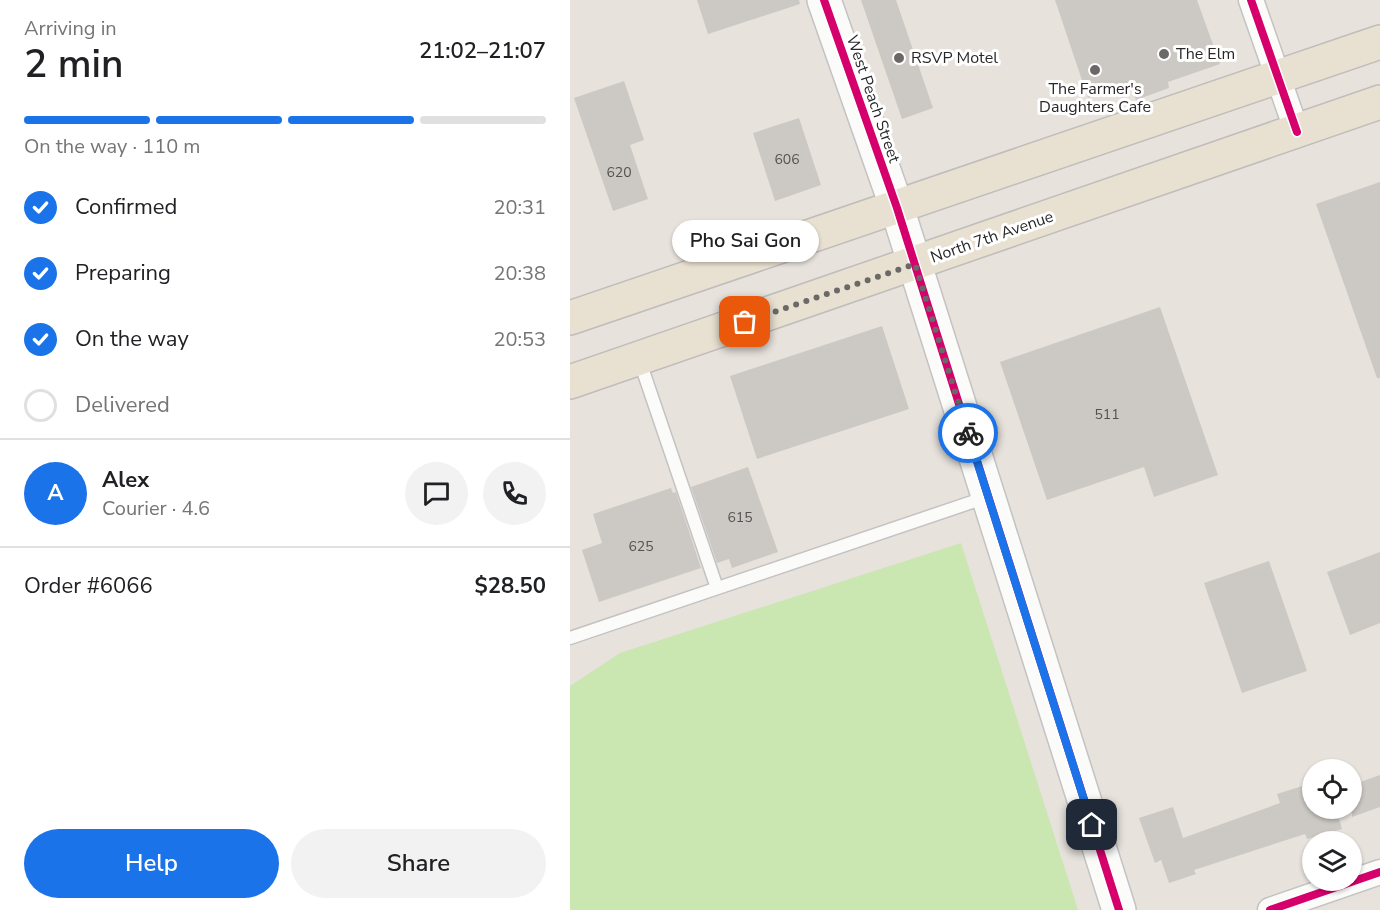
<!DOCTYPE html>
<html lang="en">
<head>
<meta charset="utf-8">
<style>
	:root { --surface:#fff; --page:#f2f2f2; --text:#202124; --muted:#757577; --line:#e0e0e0; --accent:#1a73e8 }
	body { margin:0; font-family:"Nunito Sans",sans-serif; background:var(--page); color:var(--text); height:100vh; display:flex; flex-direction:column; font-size:22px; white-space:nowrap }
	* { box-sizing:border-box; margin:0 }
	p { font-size:20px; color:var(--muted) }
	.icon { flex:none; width:33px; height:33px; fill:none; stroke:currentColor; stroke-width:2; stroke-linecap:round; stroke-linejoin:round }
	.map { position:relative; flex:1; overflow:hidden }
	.sheet { display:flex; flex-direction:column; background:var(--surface); width:570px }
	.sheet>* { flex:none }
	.tools { position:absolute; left:732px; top:759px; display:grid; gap:12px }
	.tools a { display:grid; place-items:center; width:60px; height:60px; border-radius:50%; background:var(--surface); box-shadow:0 2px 4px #0004; font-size:30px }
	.pin { position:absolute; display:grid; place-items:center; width:51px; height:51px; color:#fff; margin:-26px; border-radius:12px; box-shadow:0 3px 9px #0006 }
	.courier { position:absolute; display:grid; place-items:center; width:60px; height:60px; margin:-30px; border:4px solid #1a73e8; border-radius:50%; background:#fff; color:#222; box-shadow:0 2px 8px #0007 }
	.bubble { position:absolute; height:42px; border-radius:21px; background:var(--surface); box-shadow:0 2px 4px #0004; font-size:20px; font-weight:600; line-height:42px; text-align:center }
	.head em { font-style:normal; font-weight:600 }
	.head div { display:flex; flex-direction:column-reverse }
	.head { display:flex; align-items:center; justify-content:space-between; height:102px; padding:0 24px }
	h1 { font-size:39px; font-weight:600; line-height:45px }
	.bar { display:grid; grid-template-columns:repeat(4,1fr); gap:9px 6px; align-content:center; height:72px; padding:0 24px }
	.bar i { height:8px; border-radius:4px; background:var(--line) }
	.bar .on { background:var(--accent) }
	.bar p { grid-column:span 4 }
	.line { display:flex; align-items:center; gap:15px; padding:0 24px; border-top:2px solid var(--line) }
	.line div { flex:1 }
	.round { display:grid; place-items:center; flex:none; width:63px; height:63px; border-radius:32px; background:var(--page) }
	ol { padding:0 24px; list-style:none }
	li { display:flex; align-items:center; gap:18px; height:66px }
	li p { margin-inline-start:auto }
	li .icon { padding:6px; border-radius:50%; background:var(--accent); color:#fff; stroke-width:4 }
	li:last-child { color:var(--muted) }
	li i { width:33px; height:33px; border:3px solid var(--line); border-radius:50% }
	.cta { display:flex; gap:12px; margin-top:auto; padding:12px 24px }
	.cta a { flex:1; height:69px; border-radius:36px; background:var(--accent); color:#fff; font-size:24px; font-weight:600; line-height:69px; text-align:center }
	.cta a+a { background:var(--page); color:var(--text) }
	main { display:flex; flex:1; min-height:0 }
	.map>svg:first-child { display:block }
	.green { fill:#cae6b1 }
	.building { fill:#ccc8c4 }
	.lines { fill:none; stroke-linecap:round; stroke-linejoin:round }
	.service-casing { stroke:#c4c2c3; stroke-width:15 }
	.minor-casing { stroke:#c4c2c3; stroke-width:27 }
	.secondary-casing { stroke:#c4c2c3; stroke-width:36 }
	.primary-casing { stroke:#bfbdbb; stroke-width:36 }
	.service { stroke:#fbfbfa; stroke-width:12 }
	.minor { stroke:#fbfbfa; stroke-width:24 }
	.secondary { stroke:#fbfbfa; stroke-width:33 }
	.primary { stroke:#e8e0d0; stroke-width:33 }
	.cycleway-casing { stroke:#fff; stroke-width:11 }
	.cycleway { stroke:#d6006c; stroke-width:8 }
	.done { stroke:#6b6967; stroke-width:6; stroke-dasharray:0 10.8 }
	.route { stroke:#1a73e8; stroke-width:8 }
	.poi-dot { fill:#6b6967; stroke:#fff; stroke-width:2 }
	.labels { text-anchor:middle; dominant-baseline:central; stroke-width:6; stroke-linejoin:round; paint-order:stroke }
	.number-label { font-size:14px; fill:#535251 }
	.poi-label { font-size:16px; fill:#282828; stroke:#fff; text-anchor:start }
	.street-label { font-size:16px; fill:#282828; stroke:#fff }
</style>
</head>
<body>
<main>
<section class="sheet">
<div class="head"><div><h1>2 min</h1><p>Arriving in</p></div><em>21:02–21:07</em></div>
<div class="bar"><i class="on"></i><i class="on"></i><i class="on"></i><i></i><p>On the way · 110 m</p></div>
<ol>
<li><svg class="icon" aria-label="check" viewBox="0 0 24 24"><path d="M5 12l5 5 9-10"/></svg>Confirmed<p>20:31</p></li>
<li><svg class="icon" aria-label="check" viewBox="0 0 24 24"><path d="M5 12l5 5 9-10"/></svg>Preparing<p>20:38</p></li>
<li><svg class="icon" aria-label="check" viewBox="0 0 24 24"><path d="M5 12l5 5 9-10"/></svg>On the way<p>20:53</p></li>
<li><i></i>Delivered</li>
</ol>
<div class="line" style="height:108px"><b class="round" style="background:var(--accent);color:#fff">A</b><div><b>Alex</b><p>Courier · 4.6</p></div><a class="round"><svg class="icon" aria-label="chat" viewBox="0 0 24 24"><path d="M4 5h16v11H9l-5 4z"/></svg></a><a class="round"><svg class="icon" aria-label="phone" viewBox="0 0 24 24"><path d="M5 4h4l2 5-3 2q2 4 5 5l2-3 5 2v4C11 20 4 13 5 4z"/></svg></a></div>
<div class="line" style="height:78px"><div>Order #6066</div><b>$28.50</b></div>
<div class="cta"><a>Help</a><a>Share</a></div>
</section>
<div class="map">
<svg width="810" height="910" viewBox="0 0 810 910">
	<rect width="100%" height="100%" fill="#e7e2dc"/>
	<path class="green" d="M391 543 508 910H0V686L50 653Z"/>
	<path class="building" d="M127 0H229L230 4 138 34Z
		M291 0H326L363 108 332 119Z
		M485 0H627L650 64 598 82 599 88 566 100 560 84 518 98Z
		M54 81 74 140 60 145 78 199 43 211 4 98Z
		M229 118 251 185 205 201 183 133Z
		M810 182V378H807L746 204Z
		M590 307 648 475 584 497 574 467 477 500 430 362Z
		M312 326 339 409 187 459 160 376Z
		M178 467 208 552 162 568 159 559 147 563 121 487Z
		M101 488 103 493 106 492 131 568 29 602 12 550 32 543 23 514Z
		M810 552V623L780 635 757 572Z
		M699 561 737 671 672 693 634 583Z
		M810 775V807L782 817V785Z
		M742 783V808H766L772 829 737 839 735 834 624 870 626 874 599 883 591 860 585 863 569 818 603 807 613 838 710 803 707 794Z"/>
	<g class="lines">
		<g class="service-casing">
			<path id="service" d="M69 359 147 588
				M0 638 417 497"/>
		</g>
		<g class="minor-casing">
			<path id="minor" d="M681 0 727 132
				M700 910 810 872"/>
		</g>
		<g class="secondary-casing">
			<path id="secondary" d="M254 0 327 208 549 910"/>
		</g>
		<g class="primary-casing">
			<path id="primary" d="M0 318 810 42
				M0 382 810 102"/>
		</g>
		<use href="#service" class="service"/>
		<use href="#minor" class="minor"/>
		<use href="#secondary" class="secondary"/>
		<use href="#primary" class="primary"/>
		<g class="cycleway-casing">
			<path id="cycleway" d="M254 0 327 208 549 910
				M681 0 727 132
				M700 910 810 872"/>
		</g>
		<use href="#cycleway" class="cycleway"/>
	</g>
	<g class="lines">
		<path class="done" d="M175 322 345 264 398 433"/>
		<path class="route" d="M398 433 522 825"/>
	</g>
	<g class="poi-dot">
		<circle cx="594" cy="54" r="6"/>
		<circle cx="329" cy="58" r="6"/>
		<circle cx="525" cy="70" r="6"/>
	</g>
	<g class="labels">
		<g class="number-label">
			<text x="217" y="159">606</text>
			<text x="49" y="172">620</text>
			<text x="537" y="414">511</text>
			<text x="170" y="517">615</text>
			<text x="71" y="546">625</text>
		</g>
		<g class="poi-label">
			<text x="606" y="54">The Elm</text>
			<text x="341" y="58">RSVP Motel</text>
			<text x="525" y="89" text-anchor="middle">The Farmer's<tspan x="525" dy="18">Daughters Cafe</tspan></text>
		</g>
		<g class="street-label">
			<text transform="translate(303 99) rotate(71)">West Peach Street</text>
			<text transform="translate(422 237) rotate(-19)">North 7th Avenue</text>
		</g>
	</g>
</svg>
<div class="tools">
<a><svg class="icon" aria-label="locate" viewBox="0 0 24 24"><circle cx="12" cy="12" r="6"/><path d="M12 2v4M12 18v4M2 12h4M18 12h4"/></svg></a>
<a><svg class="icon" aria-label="layers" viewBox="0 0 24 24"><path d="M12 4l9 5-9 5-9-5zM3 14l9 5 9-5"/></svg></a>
</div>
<div class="pin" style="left:175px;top:322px;background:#ea580c"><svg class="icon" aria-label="bag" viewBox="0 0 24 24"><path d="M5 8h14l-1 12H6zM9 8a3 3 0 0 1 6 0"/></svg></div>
<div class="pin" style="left:522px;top:825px;background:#1f2937"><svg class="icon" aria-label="home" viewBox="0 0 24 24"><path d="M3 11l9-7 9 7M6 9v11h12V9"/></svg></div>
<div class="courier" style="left:398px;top:433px"><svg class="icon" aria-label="bike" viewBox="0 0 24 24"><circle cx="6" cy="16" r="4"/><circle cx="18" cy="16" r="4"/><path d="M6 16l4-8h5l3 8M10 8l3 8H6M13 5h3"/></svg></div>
<div class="bubble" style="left:102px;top:220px;width:147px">Pho Sai Gon</div>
</div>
</main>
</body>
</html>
